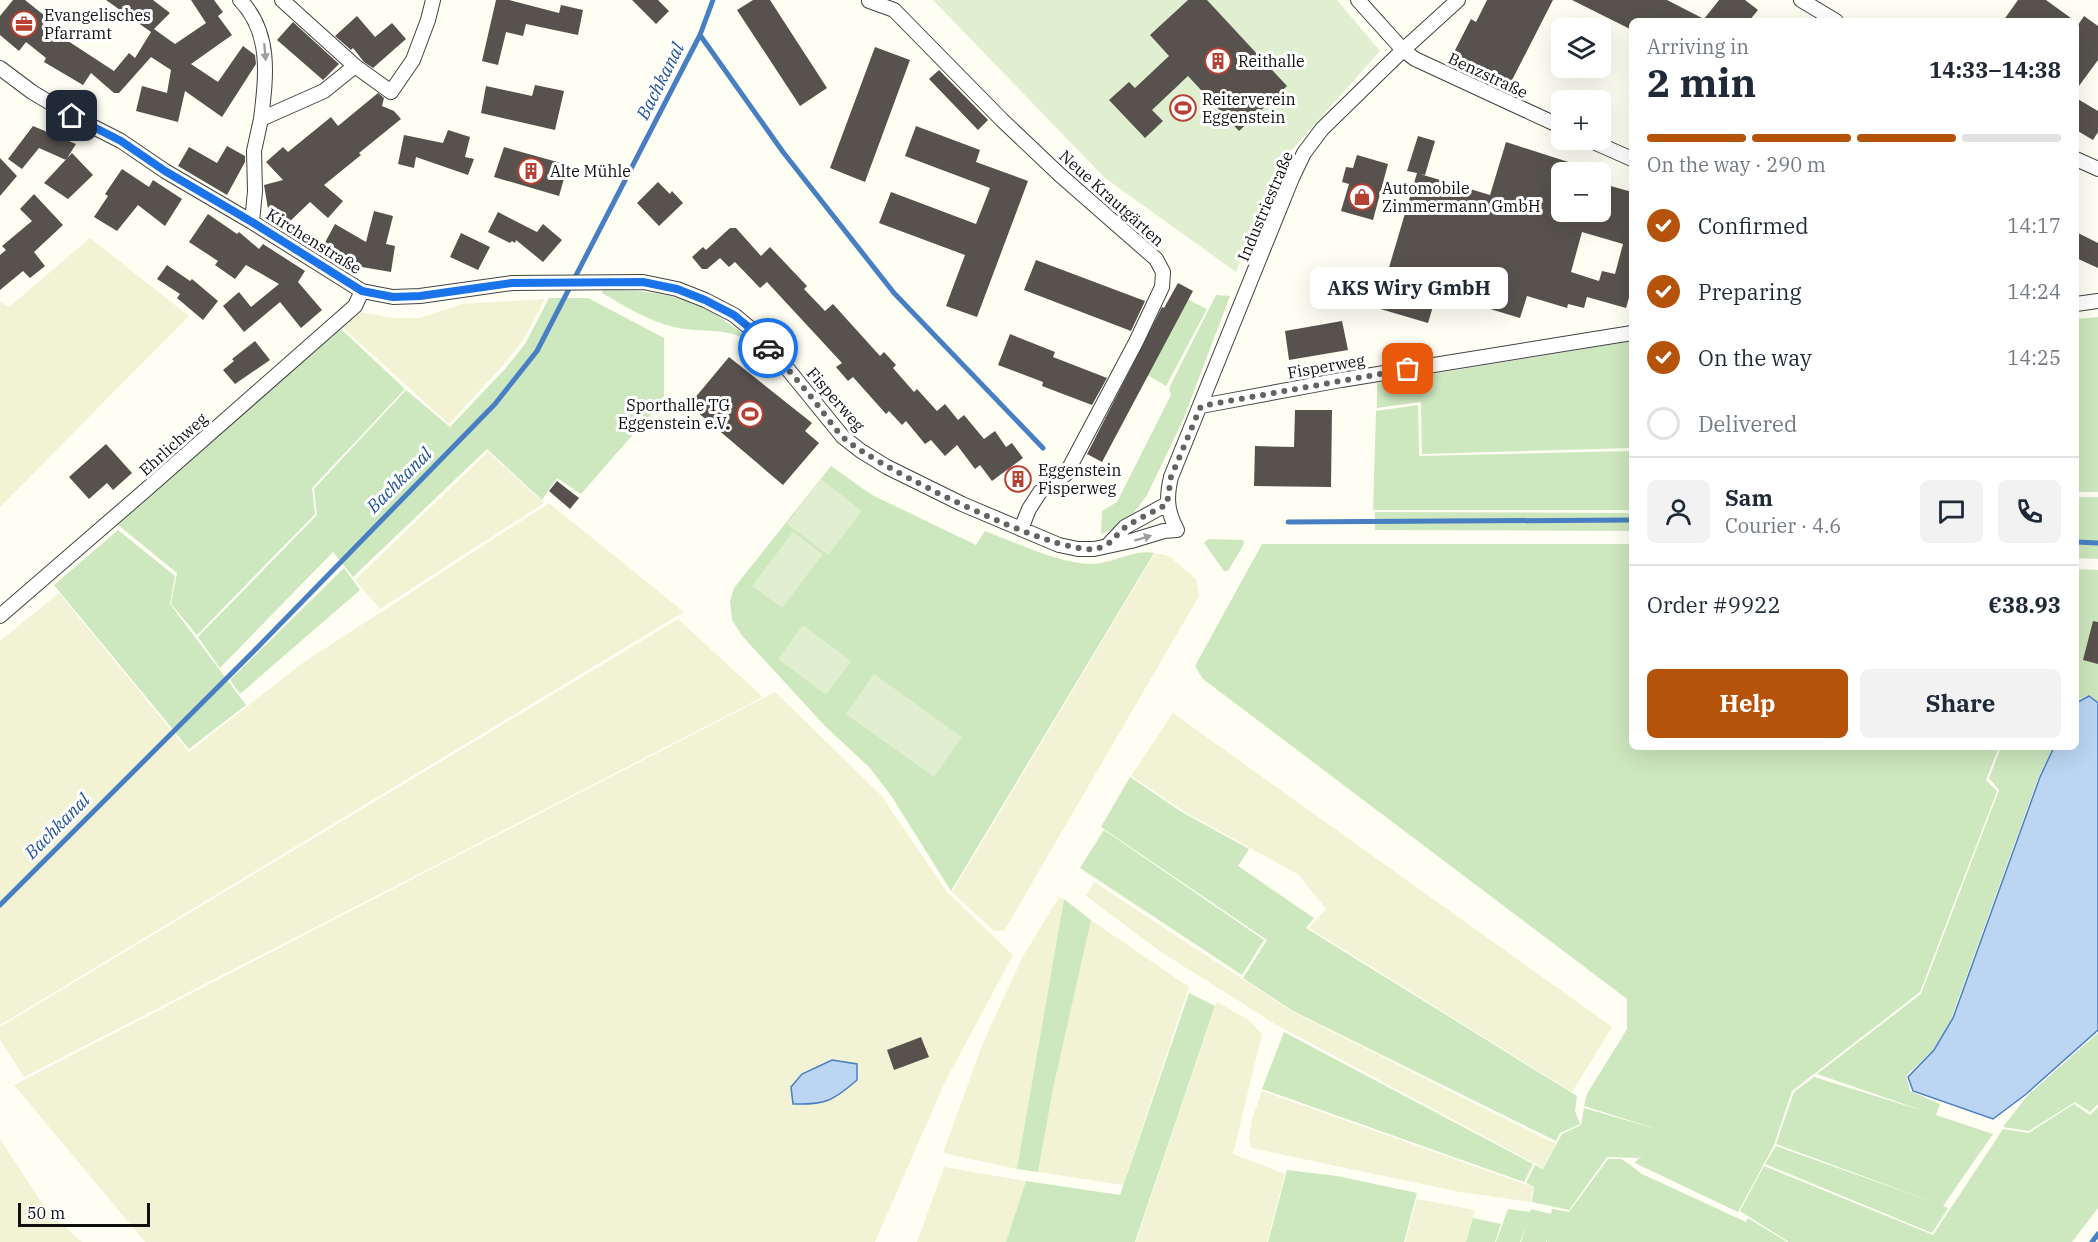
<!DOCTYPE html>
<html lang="en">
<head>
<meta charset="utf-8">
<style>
	:root { --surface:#fff; --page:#f2f2f3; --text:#1f2937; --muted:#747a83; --line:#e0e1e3; --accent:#b45309 }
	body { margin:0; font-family:"IBM Plex Serif",serif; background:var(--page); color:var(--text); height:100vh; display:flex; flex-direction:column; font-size:22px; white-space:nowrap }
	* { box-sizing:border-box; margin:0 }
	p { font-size:20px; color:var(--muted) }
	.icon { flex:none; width:33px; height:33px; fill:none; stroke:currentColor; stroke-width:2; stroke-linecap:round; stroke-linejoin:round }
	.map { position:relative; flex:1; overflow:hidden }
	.details { position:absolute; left:1629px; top:18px; width:450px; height:732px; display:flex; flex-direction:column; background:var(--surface); border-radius:9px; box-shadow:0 6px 24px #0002 }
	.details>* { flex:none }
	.controls { position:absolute; left:1551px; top:18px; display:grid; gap:12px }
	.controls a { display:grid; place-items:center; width:60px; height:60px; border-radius:9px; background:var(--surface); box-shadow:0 6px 24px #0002; font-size:30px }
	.scale { position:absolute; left:18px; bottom:15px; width:132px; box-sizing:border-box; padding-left:6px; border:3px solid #0f0f0f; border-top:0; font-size:16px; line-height:21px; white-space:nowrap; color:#0f0f0f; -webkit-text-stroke:4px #fff; paint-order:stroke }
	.pin { position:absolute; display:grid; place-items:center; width:51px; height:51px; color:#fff; margin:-26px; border-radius:12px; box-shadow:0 3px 9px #0006 }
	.courier { position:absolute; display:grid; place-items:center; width:60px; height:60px; margin:-30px; border:4px solid #1a73e8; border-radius:50%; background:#fff; color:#222; box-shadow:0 2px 8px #0007 }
	.bubble { position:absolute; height:42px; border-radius:9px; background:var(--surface); box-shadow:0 6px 24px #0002; font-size:20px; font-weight:800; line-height:42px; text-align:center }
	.overview em { font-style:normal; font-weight:800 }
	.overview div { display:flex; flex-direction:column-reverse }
	.overview { display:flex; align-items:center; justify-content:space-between; height:102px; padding:0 18px }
	h1 { font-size:39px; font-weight:800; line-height:45px }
	.bar { display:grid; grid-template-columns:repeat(4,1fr); gap:9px 6px; align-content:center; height:72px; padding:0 18px }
	.bar i { height:8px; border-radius:4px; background:var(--line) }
	.bar .active { background:var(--accent) }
	.bar p { grid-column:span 4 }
	.line { display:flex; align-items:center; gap:15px; padding:0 18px; border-top:2px solid var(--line) }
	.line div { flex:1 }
	.round { display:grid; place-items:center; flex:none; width:63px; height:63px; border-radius:9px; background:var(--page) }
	ol { padding:0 18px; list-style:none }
	li { display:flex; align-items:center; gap:18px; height:66px }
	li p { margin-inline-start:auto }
	li .icon { padding:6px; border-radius:50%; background:var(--accent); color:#fff; stroke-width:4 }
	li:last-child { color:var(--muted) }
	li i { width:33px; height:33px; border:3px solid var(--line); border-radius:50% }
	.action { display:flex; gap:12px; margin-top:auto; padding:12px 18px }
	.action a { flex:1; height:69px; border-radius:9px; background:var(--accent); color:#fff; font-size:24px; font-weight:800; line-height:69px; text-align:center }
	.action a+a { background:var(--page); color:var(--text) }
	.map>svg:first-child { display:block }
	.farmland { fill:#f1f3d4 }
	.green { fill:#cde7be }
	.pitch { fill:#dfefcf }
	.water { fill:#bbd5f2; stroke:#487fc3; stroke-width:1.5 }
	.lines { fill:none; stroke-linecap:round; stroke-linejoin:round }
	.stream { stroke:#487fc3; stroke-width:5 }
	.building { fill:#57524d; fill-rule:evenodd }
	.street-casing { stroke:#424242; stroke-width:16 }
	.street { stroke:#fff; stroke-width:14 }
	.oneway { fill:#9f9f9f }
	.done { stroke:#63635f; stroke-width:6; stroke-dasharray:0 10.8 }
	.route { stroke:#1a73e8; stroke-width:8 }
	.labels { text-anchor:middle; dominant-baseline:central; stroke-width:6; stroke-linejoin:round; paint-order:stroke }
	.poi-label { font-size:16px; fill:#0f0f0f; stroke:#fff; text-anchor:start }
	.street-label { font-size:16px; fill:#0f0f0f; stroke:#fff }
	.water-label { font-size:18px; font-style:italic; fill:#215299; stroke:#fff }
</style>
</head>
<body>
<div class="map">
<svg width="2098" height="1242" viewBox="0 0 2098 1242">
	<rect width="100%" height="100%" fill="#fefef3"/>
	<path class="farmland" d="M90 238 189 316 0 507V302L9 307Z
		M545 299 524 339 504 364 449 424 342 327 360 312 393 318H420L462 304Z
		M488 452 544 503 380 609 355 580Z
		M549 503 684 612 0 1025V641L59 593 189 752 304 662Z
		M1155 553 1169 556 1196 579 1199 596 1004 931H994L952 892Z
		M678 619 763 697 24 1077 0 1040V1027Z
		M775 692 880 794 947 892 1013 955 944 1084 875 1242H145L14 1085Z
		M1173 713 1612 1027 1572 1092 1309 928 1326 909 1299 875 1185 812 1131 776Z
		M1094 882 1293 1012 1556 1144 1543 1168 1275 1024 1158 950 1086 896Z
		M1059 897 1064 899 1017 1169 943 1153 983 1043 1022 958Z
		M1091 920 1189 987 1123 1185 1038 1172 1053 1089Z
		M1217 1002 1249 1020 1262 1034 1233 1154 1285 1174 1267 1242H1136Z
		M1262 1091 1533 1187 1531 1202 1460 1192 1251 1148 1249 1138 1252 1119Z
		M0 1139 48 1212 82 1242H0Z
		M944 1167 1026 1181 1006 1242H917Z
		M1417 1199 1475 1210 1466 1242H1405Z"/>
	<path class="green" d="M603 290C641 290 681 293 715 314 725 320 735 328 745 335L743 338C720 327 697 333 674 327 648 321 625 306 602 293Z
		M1216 295 1230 296 1183 420 1147 495 1133 514 1116 528 1101 534 1102 511 1117 502 1171 395 1169 388Z
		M549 298H588L664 338V399L581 494 557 478 542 500 487 449 353 577 333 552 220 668 198 637 317 515 314 489 406 390 450 427 505 369 525 344Z
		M1187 299 1207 309 1166 386 1147 375Z
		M2098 317V492H2076V319Z
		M341 329 405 389 312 488 315 514 197 635 171 604 177 573 117 524Z
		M1632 341V448L1422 454 1421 402 1377 408V383Z
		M1418 405 1419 456 1632 451V510H1373L1376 411Z
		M831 466 872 495 976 545 985 531C1015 542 1059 564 1091 564 1113 564 1133 549 1154 553L951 891 892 797 870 768 825 726 743 637 732 620 730 601 734 588Z
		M2076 497H2098V559L2076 558Z
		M1375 512 1632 513V531L1375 530Z
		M118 530 175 576 170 604 246 705 189 749 54 585Z
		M1208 539 1243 540 1244 544 1228 571H1224L1204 543Z
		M1262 544H1632V747H1999L1986 780 1997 791 1920 992 1792 1091 1774 1145 1738 1212 1635 1163 1645 1150 1638 1158 1607 1157 1569 1210 1532 1202 1534 1187 1526 1183 1535 1165 1543 1169 1562 1134 1581 1125 1584 1108 1663 1131 1584 1106 1587 1094 1627 1029V999L1203 679 1195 666Z
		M344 568 360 590 240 694 230 680Z
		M2076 569 2098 570V702L2088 695 2076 701Z
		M2001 747H2053L2039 776 1951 1019 1933 1050 1906 1076 1910 1091 1940 1104 1936 1115 1993 1134 1943 1206 1948 1208 1932 1233 1765 1164 1776 1146 1939 1204 1776 1144 1794 1092 1814 1077 1927 1112 1817 1074 1921 994 1999 790 1989 778Z
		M1130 777 1180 811 1249 849 1238 866 1314 918 1306 928 1577 1096 1575 1111 1580 1124 1560 1133 1556 1141 1293 1011 1243 978 1267 940 1101 827Z
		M1104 830 1264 940 1242 975 1080 868Z
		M1064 899 1091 920 1053 1089 1038 1172 1017 1169Z
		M1189 993 1215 1006 1135 1242H1006L1026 1181 1120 1195Z
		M1284 1032 1533 1164 1524 1182 1262 1089Z
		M2098 1033V1104L2090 1112 2075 1102 2029 1131 2003 1127 2027 1096Z
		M2074 1104 2090 1115 2098 1107V1208L2072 1242H1789L1740 1211 1764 1166 1933 1235 2003 1129 2029 1133Z
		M1608 1159H1622L1642 1174 1746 1222 1748 1218 1787 1242H1547V1240L1546 1242H1521L1527 1221 1520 1242H1496L1508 1209 1530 1212 1531 1209 1551 1214 1552 1209 1569 1212Z
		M1287 1170 1337 1176 1417 1193 1404 1242H1268Z
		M1473 1218 1501 1224 1495 1242H1466Z"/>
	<path class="pitch" d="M933 0H1337L1380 51 1282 161 1236 272 1105 178Z
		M821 479 862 511 828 555 787 524Z
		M793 532 823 554 782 608 752 586Z
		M803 625 851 661 826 695 778 659Z
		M874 674 962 737 934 777 846 714Z"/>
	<path class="water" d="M2089 696 2098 703V1030L2025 1095 1993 1119 1913 1091 1908 1077 1934 1050 1953 1018 2040 777 2054 747H2076V703Z
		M832 1060 857 1064V1080C833 1101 825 1105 793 1104L791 1087 802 1074Z"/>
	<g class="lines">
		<path class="stream" d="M700 35 783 152 894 293 1043 448
			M1288 522 1632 520
			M2076 542 2098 543
			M0 905 253 652 495 404 537 351 700 35 713 0
			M2092 1242 2098 1234"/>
	</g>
	<path class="building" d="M13 0H25L50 20 45 26 114 71 129 53 135 58 151 32 106 0H153L170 13 154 29 175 44 206 23 191 0H214L223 12 218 16 232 35 191 64 218 82 243 46 255 55 256 64 222 117 185 91 178 122 136 111 142 86 167 93 171 70 151 57 119 93H114L91 73 83 85 44 62 46 58 26 42 19 51 0 35V16Z
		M496 0H509L559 13 561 5 583 10 578 35 526 24 523 36 506 32 498 65 482 61Z
		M632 0H658L669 11 656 24Z
		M753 0H770L827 88 800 106 737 10Z
		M1188 0H1207L1287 86 1239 131 1188 76 1152 110 1163 121 1145 138 1109 100 1129 82 1135 88 1169 56 1150 35Z
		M1487 0H1553L1510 84 1452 56 1471 19 1476 22Z
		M1572 0H1667L1704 19 1719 0H1745L1758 10 1749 21H1632V30Z
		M2018 0H2046L2075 21H2003Z
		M357 16 375 37 392 23 406 39 373 68 364 62 353 48 351 50 335 36Z
		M2084 16 2098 26V60L2076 90V28Z
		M293 22 339 64 323 80 277 40Z
		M875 47 910 60 865 182 830 168Z
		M939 70 988 120 978 130 929 79Z
		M535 85 564 91 555 130 481 113 486 86 532 96Z
		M378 93 384 98 382 106 394 111 401 119 359 153 361 155 324 185 343 201 328 218 310 202 285 226 268 209 264 185 283 180 266 162 283 147 288 152 331 117 338 126Z
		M2076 98 2098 111V132L2093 140 2076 130Z
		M33 126 76 144 66 160 39 148 22 169 8 159Z
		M916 126 980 150 976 162 1028 181 977 317 946 306 965 255 879 223 891 192 976 224 990 188 905 156Z
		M448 130 470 137 465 157 474 159 468 175 416 157 414 168 398 164 404 135 443 143Z
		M1418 136 1435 141 1425 175 1420 174 1490 195 1506 142 1590 169V172H1562V212H1600V183L1632 192V287L1626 308 1587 297 1584 308 1568 304 1567 308 1527 296 1520 318 1437 293 1428 323 1377 308 1417 173 1407 171ZM1582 232 1623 244 1615 274 1602 271 1599 281 1571 272Z
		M227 146 245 156V162L227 195 178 166 189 147 217 163Z
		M504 147 568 165 559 196 494 177Z
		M72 153 93 175 68 199 44 183Z
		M1357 155 1388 164 1373 220 1341 211 1349 184 1342 182 1346 167 1353 168Z
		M0 158 17 176 0 196Z
		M122 169 149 187 153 180 182 199 165 226 138 205 117 231 94 217 108 196 105 194Z
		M658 182 670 194 672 191 683 203 659 226 637 203Z
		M34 194 63 225 34 252 45 266 30 278 23 271 0 290V255L6 250 2 246 32 221 20 209Z
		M374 211 393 216 386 244 395 246 391 272 350 265 322 248 335 224 366 242Z
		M498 212 537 232 543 224 562 240 543 262 516 240 515 243 512 241 510 243 488 232Z
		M208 214 237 234 239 232 259 249 263 244 305 271 298 282 322 310 301 328 280 302 244 332 223 306 239 292 251 307 279 284 246 265 235 279 215 265 218 261 189 242Z
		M730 228H736L761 256 770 247 807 286 804 289 825 311 833 304 880 356 884 352 896 365 893 368 914 392 917 389 937 411 945 404 958 420 964 415 984 439 995 431 1006 447 1012 443 1023 458 992 481 980 465 975 469 957 445 945 456 931 440 925 444 906 421 902 425 889 411 886 414 853 377 848 381 836 367 842 363 767 282 760 288 735 262 729 267 720 258 707 269H702L692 257 703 247 706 250Z
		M2076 232 2098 243V268L2076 258Z
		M461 233 490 247 478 270 450 257Z
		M1036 260 1145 301 1131 331 1024 290Z
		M167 265 190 281 192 279 218 301 203 320 177 298 180 294 157 279Z
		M1178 283 1193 291 1102 462 1087 454 1162 307 1164 308Z
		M1342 321 1348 350 1289 360 1285 331Z
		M1010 334 1055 352 1053 357 1107 378 1092 405 1042 386 1043 382 998 365Z
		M255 341 270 360 235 384 223 370 234 361 232 359Z
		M729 357 812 423 805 431 819 443 783 485 689 405Z
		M1295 410H1332L1331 487 1254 486 1255 446 1294 447Z
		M106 444 132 473 113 490 107 483 89 499 69 477Z
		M557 481 579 498 570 509 549 491Z
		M2093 621 2098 622V664L2083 660Z
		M921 1037 929 1057 894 1070 887 1050Z"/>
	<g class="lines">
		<g class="street-casing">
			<path id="street" d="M240 0C272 33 266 77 261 119
				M282 0 355 66
				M1358 0 1403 50 1415 59 1562 127
				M1801 0 1836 21
				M869 1 894 10 1002 120 1060 175 1156 259 1163 272 1162 287 1136 342 1066 474 1040 492 1029 509 1021 529
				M0 68 32 92 72 116 121 141 165 171 252 222 362 291 393 297 420 296 512 283 643 282 677 289 705 300 734 315 751 329 786 367 843 437 861 451 887 467 962 504 1059 545 1078 549H1094L1131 541 1164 531 1177 530C1167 511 1166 498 1171 477L1292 178 1304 153 1322 129 1403 50 1458 0
				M1589 140 1632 159
				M2076 159 2098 169
				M252 222 255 191 254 151 261 119 324 91 355 66 391 92 413 60 428 20 433 0
				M2076 304 2098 301
				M1201 406 1341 380 1632 333
				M1109 544 1125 527 1167 504
				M0 616 148 488 355 306 362 291"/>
		</g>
		<use href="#street" class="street"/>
	</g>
	<defs><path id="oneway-solid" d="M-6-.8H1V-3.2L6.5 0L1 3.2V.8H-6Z" transform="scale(1.5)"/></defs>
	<g class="oneway">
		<use href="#oneway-solid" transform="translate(265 52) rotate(85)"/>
		<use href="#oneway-solid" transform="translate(1143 538) rotate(-17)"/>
	</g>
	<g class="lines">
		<path class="done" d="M768 348C786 367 803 386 819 407 827 417 835 430 845 439 879 468 1052 554 1094 549 1113 546 1114 535 1127 526 1139 518 1154 512 1167 504L1171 477 1201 406 1408 369"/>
		<path class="route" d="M72 116 121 141 165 171 252 222 362 291 393 297 420 296 512 283 643 282 677 289 705 300 734 315 751 329 768 348"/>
	</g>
	<defs>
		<g id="office-ring" transform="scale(1.35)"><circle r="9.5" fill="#fff" stroke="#b64031" stroke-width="1.5"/><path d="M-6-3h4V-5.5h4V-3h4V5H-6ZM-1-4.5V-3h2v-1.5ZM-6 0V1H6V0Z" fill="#b64031"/></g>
		<g id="building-ring" transform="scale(1.35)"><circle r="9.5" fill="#fff" stroke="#b64031" stroke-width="1.5"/><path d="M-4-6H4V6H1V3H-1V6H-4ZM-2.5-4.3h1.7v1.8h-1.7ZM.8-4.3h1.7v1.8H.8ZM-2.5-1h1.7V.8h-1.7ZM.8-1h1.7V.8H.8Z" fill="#b64031"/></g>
		<g id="stadium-ring" transform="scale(1.35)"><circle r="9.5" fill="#fff" stroke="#b64031" stroke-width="1.5"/><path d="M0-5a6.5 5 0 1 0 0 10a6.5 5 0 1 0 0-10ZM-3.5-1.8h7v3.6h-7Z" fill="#b64031"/></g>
		<g id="shop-ring" transform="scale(1.35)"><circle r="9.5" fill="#fff" stroke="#b64031" stroke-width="1.5"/><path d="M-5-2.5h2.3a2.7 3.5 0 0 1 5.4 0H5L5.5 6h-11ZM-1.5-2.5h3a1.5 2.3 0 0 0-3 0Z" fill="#b64031"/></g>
	</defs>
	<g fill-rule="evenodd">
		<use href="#office-ring" x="24" y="24"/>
		<use href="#building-ring" x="1218" y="61"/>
		<use href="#stadium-ring" x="1183" y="108"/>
		<use href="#building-ring" x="531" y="171"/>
		<use href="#shop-ring" x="1362" y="197"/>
		<use href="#stadium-ring" x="750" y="414"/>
		<use href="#building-ring" x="1018" y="479"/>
	</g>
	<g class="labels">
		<g class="poi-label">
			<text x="44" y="15">Evangelisches<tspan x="44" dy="18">Pfarramt</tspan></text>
			<text x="1238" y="61">Reithalle</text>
			<text x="1202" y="99">Reiterverein<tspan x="1202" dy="18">Eggenstein</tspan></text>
			<text x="550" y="171">Alte Mühle</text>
			<text x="1382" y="188">Automobile<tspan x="1382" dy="18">Zimmermann GmbH</tspan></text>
			<text x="730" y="405" text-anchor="end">Sporthalle TG<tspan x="730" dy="18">Eggenstein e.V.</tspan></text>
			<text x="1038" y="470">Eggenstein<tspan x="1038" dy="18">Fisperweg</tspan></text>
		</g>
		<g class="street-label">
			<text transform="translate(1488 75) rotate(25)">Benzstraße</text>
			<text transform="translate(1112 198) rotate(42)">Neue Krautgärten</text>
			<text transform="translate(1265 206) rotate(-67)">Industriestraße</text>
			<text transform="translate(314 241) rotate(32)">Kirchenstraße</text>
			<text transform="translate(1326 366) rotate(-10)">Fisperweg</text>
			<text transform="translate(836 399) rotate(49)">Fisperweg</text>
			<text transform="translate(173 444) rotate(-42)">Ehrlichweg</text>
		</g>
		<g class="water-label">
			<text transform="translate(660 81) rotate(-63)">Bachkanal</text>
			<text transform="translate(399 480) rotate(-45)">Bachkanal</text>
			<text transform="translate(57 826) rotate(-45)">Bachkanal</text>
		</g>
	</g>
</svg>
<div class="controls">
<a><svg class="icon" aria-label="layers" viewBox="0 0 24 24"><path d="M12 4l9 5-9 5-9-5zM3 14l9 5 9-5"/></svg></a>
<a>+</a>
<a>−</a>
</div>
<div class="scale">50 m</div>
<div class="pin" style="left:1408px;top:369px;background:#ea580c"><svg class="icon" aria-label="bag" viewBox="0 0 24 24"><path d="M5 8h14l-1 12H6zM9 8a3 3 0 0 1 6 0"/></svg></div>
<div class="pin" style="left:72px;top:116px;background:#1f2937"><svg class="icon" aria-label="home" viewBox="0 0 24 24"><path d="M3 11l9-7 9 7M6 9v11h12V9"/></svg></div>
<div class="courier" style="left:768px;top:348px"><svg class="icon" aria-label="car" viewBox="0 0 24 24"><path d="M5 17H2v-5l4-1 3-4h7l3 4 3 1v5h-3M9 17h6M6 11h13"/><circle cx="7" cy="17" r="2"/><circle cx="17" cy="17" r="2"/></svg></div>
<div class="bubble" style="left:1310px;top:267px;width:198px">AKS Wiry GmbH</div>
<section class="details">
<div class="overview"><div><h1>2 min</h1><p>Arriving in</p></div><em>14:33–14:38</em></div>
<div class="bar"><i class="active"></i><i class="active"></i><i class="active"></i><i></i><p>On the way · 290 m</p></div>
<ol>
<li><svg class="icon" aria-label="check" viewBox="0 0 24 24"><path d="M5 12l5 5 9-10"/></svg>Confirmed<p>14:17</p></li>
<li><svg class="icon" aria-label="check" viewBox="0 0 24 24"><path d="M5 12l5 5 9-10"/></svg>Preparing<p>14:24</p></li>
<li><svg class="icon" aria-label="check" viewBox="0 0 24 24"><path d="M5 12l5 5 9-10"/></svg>On the way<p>14:25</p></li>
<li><i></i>Delivered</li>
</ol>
<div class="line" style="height:108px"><a class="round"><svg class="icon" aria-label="person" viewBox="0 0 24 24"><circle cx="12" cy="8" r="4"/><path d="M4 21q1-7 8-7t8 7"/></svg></a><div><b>Sam</b><p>Courier · 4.6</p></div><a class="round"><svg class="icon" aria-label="chat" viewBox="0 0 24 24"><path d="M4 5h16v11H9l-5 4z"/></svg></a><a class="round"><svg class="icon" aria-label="phone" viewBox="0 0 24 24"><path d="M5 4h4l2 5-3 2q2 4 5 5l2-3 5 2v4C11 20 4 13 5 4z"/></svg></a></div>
<div class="line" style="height:78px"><div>Order #9922</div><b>€38.93</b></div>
<div class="action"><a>Help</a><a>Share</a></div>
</section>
</div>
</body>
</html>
